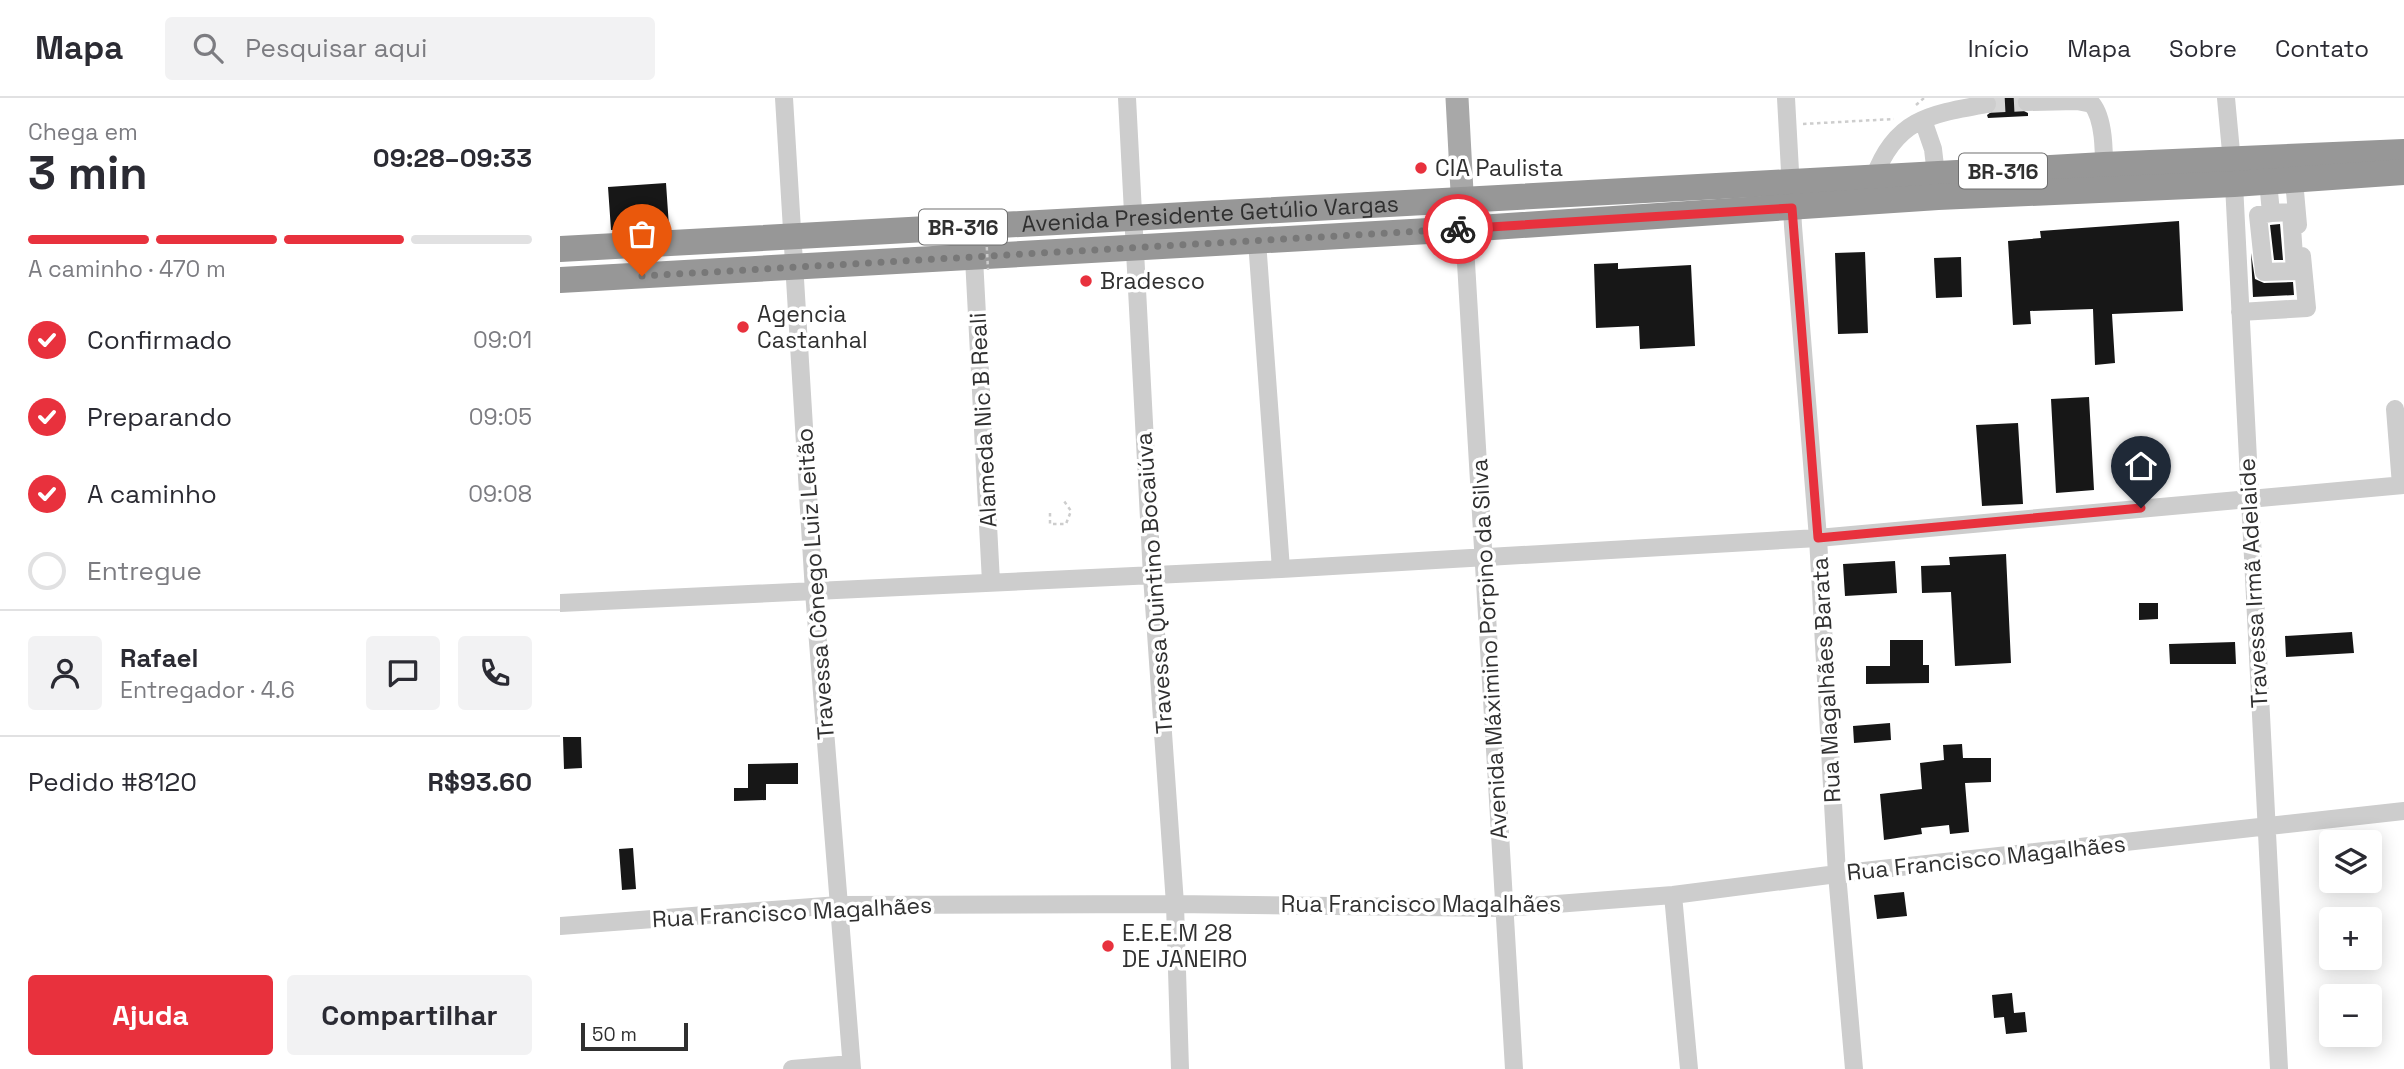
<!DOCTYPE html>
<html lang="pt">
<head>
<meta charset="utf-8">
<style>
	:root { --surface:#fff; --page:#f2f2f3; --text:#2b2b33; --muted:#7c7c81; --line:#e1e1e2; --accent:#e8313d }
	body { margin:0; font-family:"Space Grotesk",sans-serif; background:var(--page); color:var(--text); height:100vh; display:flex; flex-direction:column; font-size:26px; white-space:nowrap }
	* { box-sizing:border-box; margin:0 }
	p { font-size:23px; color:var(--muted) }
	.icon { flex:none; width:38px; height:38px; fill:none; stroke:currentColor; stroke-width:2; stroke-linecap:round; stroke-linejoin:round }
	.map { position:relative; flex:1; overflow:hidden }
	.panel { display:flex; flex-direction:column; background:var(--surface); width:560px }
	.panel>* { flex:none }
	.tools { position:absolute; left:1759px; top:732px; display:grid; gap:14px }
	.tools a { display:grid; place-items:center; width:63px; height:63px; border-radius:7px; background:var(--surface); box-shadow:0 4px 18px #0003; font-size:35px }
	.scale { position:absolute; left:21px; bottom:18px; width:107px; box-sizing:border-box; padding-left:7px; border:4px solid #303030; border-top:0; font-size:19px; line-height:24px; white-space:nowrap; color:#303030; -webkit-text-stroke:5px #fff; paint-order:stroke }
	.pin { position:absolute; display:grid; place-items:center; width:60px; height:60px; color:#fff; margin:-72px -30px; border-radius:50% 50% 50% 0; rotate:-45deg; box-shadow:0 0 7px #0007 }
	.pin .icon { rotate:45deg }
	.courier { position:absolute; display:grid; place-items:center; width:70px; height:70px; margin:-35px; border:5px solid #e8313d; border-radius:50%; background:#fff; color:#222; box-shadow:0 2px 9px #0007 }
	.head em { font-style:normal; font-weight:600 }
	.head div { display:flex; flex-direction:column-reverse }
	.head { display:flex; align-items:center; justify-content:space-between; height:119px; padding:0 28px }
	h1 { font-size:46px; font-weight:600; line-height:52px }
	.bar { display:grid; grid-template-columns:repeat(4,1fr); gap:10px 7px; align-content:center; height:84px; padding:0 28px }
	.bar i { height:9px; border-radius:5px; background:var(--line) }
	.bar .current { background:var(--accent) }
	.bar p { grid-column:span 4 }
	.line { display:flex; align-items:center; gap:18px; padding:0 28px; border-top:2px solid var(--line) }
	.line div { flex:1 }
	.round { display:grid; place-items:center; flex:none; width:74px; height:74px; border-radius:7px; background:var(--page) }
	ol { padding:0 28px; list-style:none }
	li { display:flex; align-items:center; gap:21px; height:77px }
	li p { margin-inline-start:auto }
	li .icon { padding:7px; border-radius:50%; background:var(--accent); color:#fff; stroke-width:4 }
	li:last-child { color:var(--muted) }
	li i { width:38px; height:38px; border:4px solid var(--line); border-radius:50% }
	.action { display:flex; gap:14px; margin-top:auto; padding:14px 28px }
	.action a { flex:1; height:80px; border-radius:7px; background:var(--accent); color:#fff; font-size:28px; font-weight:600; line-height:80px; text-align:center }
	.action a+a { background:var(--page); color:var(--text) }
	header { display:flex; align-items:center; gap:42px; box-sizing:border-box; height:98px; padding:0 35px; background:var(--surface); border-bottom:2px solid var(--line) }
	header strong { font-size:33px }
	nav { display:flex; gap:38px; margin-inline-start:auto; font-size:24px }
	.search { width:490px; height:63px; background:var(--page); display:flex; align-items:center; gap:18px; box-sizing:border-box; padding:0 24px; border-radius:7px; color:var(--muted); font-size:26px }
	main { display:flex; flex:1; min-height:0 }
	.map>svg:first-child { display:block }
	.building { fill:#171717 }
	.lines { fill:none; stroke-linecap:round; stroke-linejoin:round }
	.minor-tunnel { stroke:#d6d6d6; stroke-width:18; stroke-dasharray:18 9; stroke-linecap:butt }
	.path { stroke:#cdcdcd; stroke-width:2.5; stroke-dasharray:3.5 3.5; stroke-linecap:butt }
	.minor { stroke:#cdcdcd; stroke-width:18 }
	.major { stroke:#a8a8a8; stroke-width:23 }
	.highway { stroke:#979797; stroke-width:26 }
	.path-bridge { stroke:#cdcdcd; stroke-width:2.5; stroke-dasharray:3.5 3.5; stroke-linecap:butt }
	.done { stroke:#787878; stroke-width:7; stroke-dasharray:0 12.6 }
	.route { stroke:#e8313d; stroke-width:9 }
	.poi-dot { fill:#e8313d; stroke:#fff; stroke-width:2.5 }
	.labels { text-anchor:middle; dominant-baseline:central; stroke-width:7; stroke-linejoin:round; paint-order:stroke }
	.shield { fill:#fff; stroke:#6e6e6e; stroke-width:2 }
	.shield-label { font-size:21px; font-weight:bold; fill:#303030 }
	.poi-label { font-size:23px; fill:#303030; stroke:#fff; text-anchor:start }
	.street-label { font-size:23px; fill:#303030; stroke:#fff }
</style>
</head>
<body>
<header>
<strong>Mapa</strong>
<div class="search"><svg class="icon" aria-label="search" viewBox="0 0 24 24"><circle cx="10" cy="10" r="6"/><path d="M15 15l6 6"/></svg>Pesquisar aqui</div>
<nav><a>Início</a><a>Mapa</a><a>Sobre</a><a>Contato</a></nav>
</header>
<main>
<section class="panel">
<div class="head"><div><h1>3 min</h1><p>Chega em</p></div><em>09:28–09:33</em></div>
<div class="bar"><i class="current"></i><i class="current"></i><i class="current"></i><i></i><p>A caminho · 470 m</p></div>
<ol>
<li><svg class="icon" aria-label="check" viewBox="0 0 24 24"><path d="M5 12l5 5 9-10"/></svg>Confirmado<p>09:01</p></li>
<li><svg class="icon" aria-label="check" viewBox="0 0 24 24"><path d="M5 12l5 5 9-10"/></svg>Preparando<p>09:05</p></li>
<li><svg class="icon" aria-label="check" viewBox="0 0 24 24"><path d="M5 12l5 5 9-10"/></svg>A caminho<p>09:08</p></li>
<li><i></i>Entregue</li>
</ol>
<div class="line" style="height:126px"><a class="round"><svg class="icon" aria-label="person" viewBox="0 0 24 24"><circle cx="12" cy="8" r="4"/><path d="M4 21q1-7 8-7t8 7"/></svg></a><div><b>Rafael</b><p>Entregador · 4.6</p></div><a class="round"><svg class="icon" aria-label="chat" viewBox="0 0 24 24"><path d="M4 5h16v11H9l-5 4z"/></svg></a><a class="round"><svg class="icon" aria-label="phone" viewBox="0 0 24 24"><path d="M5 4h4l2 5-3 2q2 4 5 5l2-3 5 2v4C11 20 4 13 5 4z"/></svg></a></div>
<div class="line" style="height:91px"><div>Pedido #8120</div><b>R$93.60</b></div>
<div class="action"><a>Ajuda</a><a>Compartilhar</a></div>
</section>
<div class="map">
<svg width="1844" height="971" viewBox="0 0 1844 971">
	<rect width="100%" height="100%" fill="#fff"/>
	<path class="building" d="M1436 0H1457L1458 10 1468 15V18L1428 20 1427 17 1437 10Z
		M106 85 109 129 51 132 48 89Z
		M1619 123 1623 213 1552 216 1555 265 1535 267 1533 211 1470 213 1471 226 1453 227 1448 143 1481 140 1480 133Z
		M1720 126 1723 162H1714L1710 127Z
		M1305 154 1308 235 1278 236 1275 155Z
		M1691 155 1695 181 1704 185 1733 184 1734 197 1693 199Z
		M1401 159 1402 199 1376 200 1374 160Z
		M1058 165V171L1131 167 1135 248 1080 251 1079 228 1036 230 1034 166Z
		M1529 299 1534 392 1496 395 1491 301Z
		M1458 325 1463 406 1422 408 1416 327Z
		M1446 456 1451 565 1395 568 1391 494 1362 495 1361 468 1390 467 1389 459Z
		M1335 463 1337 495 1285 498 1283 466Z
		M1579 505H1598V521L1579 522Z
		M1792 534 1794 555 1726 559 1725 538Z
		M1330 542H1363V567H1369V585L1306 586V568H1330Z
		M1675 544 1676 566H1610L1609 546Z
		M1330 625 1331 642 1294 645 1293 628Z
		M3 639H21L22 670 4 671Z
		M1402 646 1403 660H1431V684L1405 685 1409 734 1390 736 1389 727 1361 730 1362 736 1324 742 1320 696 1362 691 1360 665 1384 662 1383 647Z
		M238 665V686H206V702L174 703V690H188V666Z
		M73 750 76 791 62 792 59 751Z
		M1344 794 1347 818 1317 821 1314 797Z
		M1452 895 1454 915 1465 914 1467 934 1446 936 1444 919 1434 920 1432 897Z"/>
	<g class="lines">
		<path class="minor-tunnel" d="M1427 6 1467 4"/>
		<path class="path" d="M1356 7 1364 0
			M1243 26 1334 21
			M490 415V426H506L511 413 504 403"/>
		<path class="minor" d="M224 0 254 494 292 971
			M567 0 592 478 615 806 620 971
			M1226 0 1233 128 1258 440 1277 776 1294 971
			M1666 0 1674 86 1719 971
			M1467 4 1517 3 1532 6C1545 22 1544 58 1544 78
			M1363 22 1373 51 1377 85
			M1314 80C1335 21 1370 16 1427 6
			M1734 82 1738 127
			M1708 83 1711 115 1698 117 1704 174 1735 173 1731 114 1711 115
			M904 131 954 971
			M697 143 721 471
			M414 160 431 484
			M1680 214 1747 210 1742 158
			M1835 311 1841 387
			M0 505 721 471 1258 440 1844 387
			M1113 797 1129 971
			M0 828 279 807 615 806 944 810 1113 797 1277 776 1844 713
			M232 971 291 966"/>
		<path class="major" d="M897 0 904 131"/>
		<g class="highway">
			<path id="s1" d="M0 151 1544 67 1844 54"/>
			<path d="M0 182 904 131 1378 99 1674 86 1844 74"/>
		</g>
		<path class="path-bridge" d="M425 114 428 172"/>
	</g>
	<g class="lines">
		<path class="done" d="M82 178 898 131"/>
		<path class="route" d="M898 131 1232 110 1258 440 1581 410"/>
	</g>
	<g class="poi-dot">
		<circle cx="861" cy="70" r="7"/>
		<circle cx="526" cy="183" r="7"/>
		<circle cx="183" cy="229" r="7"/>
		<circle cx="548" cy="848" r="7"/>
	</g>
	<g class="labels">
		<g class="shield">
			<rect x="1399" y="55.5" width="88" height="35" rx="5"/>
			<rect x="359" y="111.5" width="88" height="35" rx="5"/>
		</g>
		<g class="shield-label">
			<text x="1443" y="73">BR-316</text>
			<text x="403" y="129">BR-316</text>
		</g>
		<g class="poi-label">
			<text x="875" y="70">CIA Paulista</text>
			<text x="540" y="183">Bradesco</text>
			<text x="197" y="216">Agencia<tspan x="197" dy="26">Castanhal</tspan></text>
			<text x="562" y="835">E.E.E.M 28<tspan x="562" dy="26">DE JANEIRO</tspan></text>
		</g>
		<g class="street-label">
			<text stroke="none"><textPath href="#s1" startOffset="651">Avenida Presidente Getúlio Vargas</textPath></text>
			<text transform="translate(423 322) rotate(-93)">Alameda Nic B Reali</text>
			<text transform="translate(594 485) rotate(-94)">Travessa Quintino Bocaiúva</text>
			<text transform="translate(1693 485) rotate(-93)">Travessa Irmã Adelaide</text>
			<text transform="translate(255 486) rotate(-94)">Travessa Cônego Luiz Leitão</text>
			<text transform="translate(929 551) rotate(-93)">Avenida Máximino Porpino da Silva</text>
			<text transform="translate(1266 582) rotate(-93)">Rua Magalhães Barata</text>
			<text transform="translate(1426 760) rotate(-6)">Rua Francisco Magalhães</text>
			<text x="861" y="806">Rua Francisco Magalhães</text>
			<text transform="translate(232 814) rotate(-3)">Rua Francisco Magalhães</text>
		</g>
	</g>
</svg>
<div class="tools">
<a><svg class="icon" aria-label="layers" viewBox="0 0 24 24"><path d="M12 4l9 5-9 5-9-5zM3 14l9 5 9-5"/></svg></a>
<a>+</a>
<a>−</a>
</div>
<div class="scale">50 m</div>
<div class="pin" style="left:82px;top:178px;background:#ea580c"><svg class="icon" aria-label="bag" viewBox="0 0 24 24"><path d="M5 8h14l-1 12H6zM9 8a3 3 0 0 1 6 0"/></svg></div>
<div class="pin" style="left:1581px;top:410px;background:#1f2937"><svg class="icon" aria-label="home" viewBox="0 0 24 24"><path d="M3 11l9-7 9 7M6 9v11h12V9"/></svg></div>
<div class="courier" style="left:898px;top:131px"><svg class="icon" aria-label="bike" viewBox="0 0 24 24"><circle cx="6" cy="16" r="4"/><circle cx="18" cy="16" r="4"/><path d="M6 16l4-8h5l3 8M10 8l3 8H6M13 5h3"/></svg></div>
</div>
</main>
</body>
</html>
